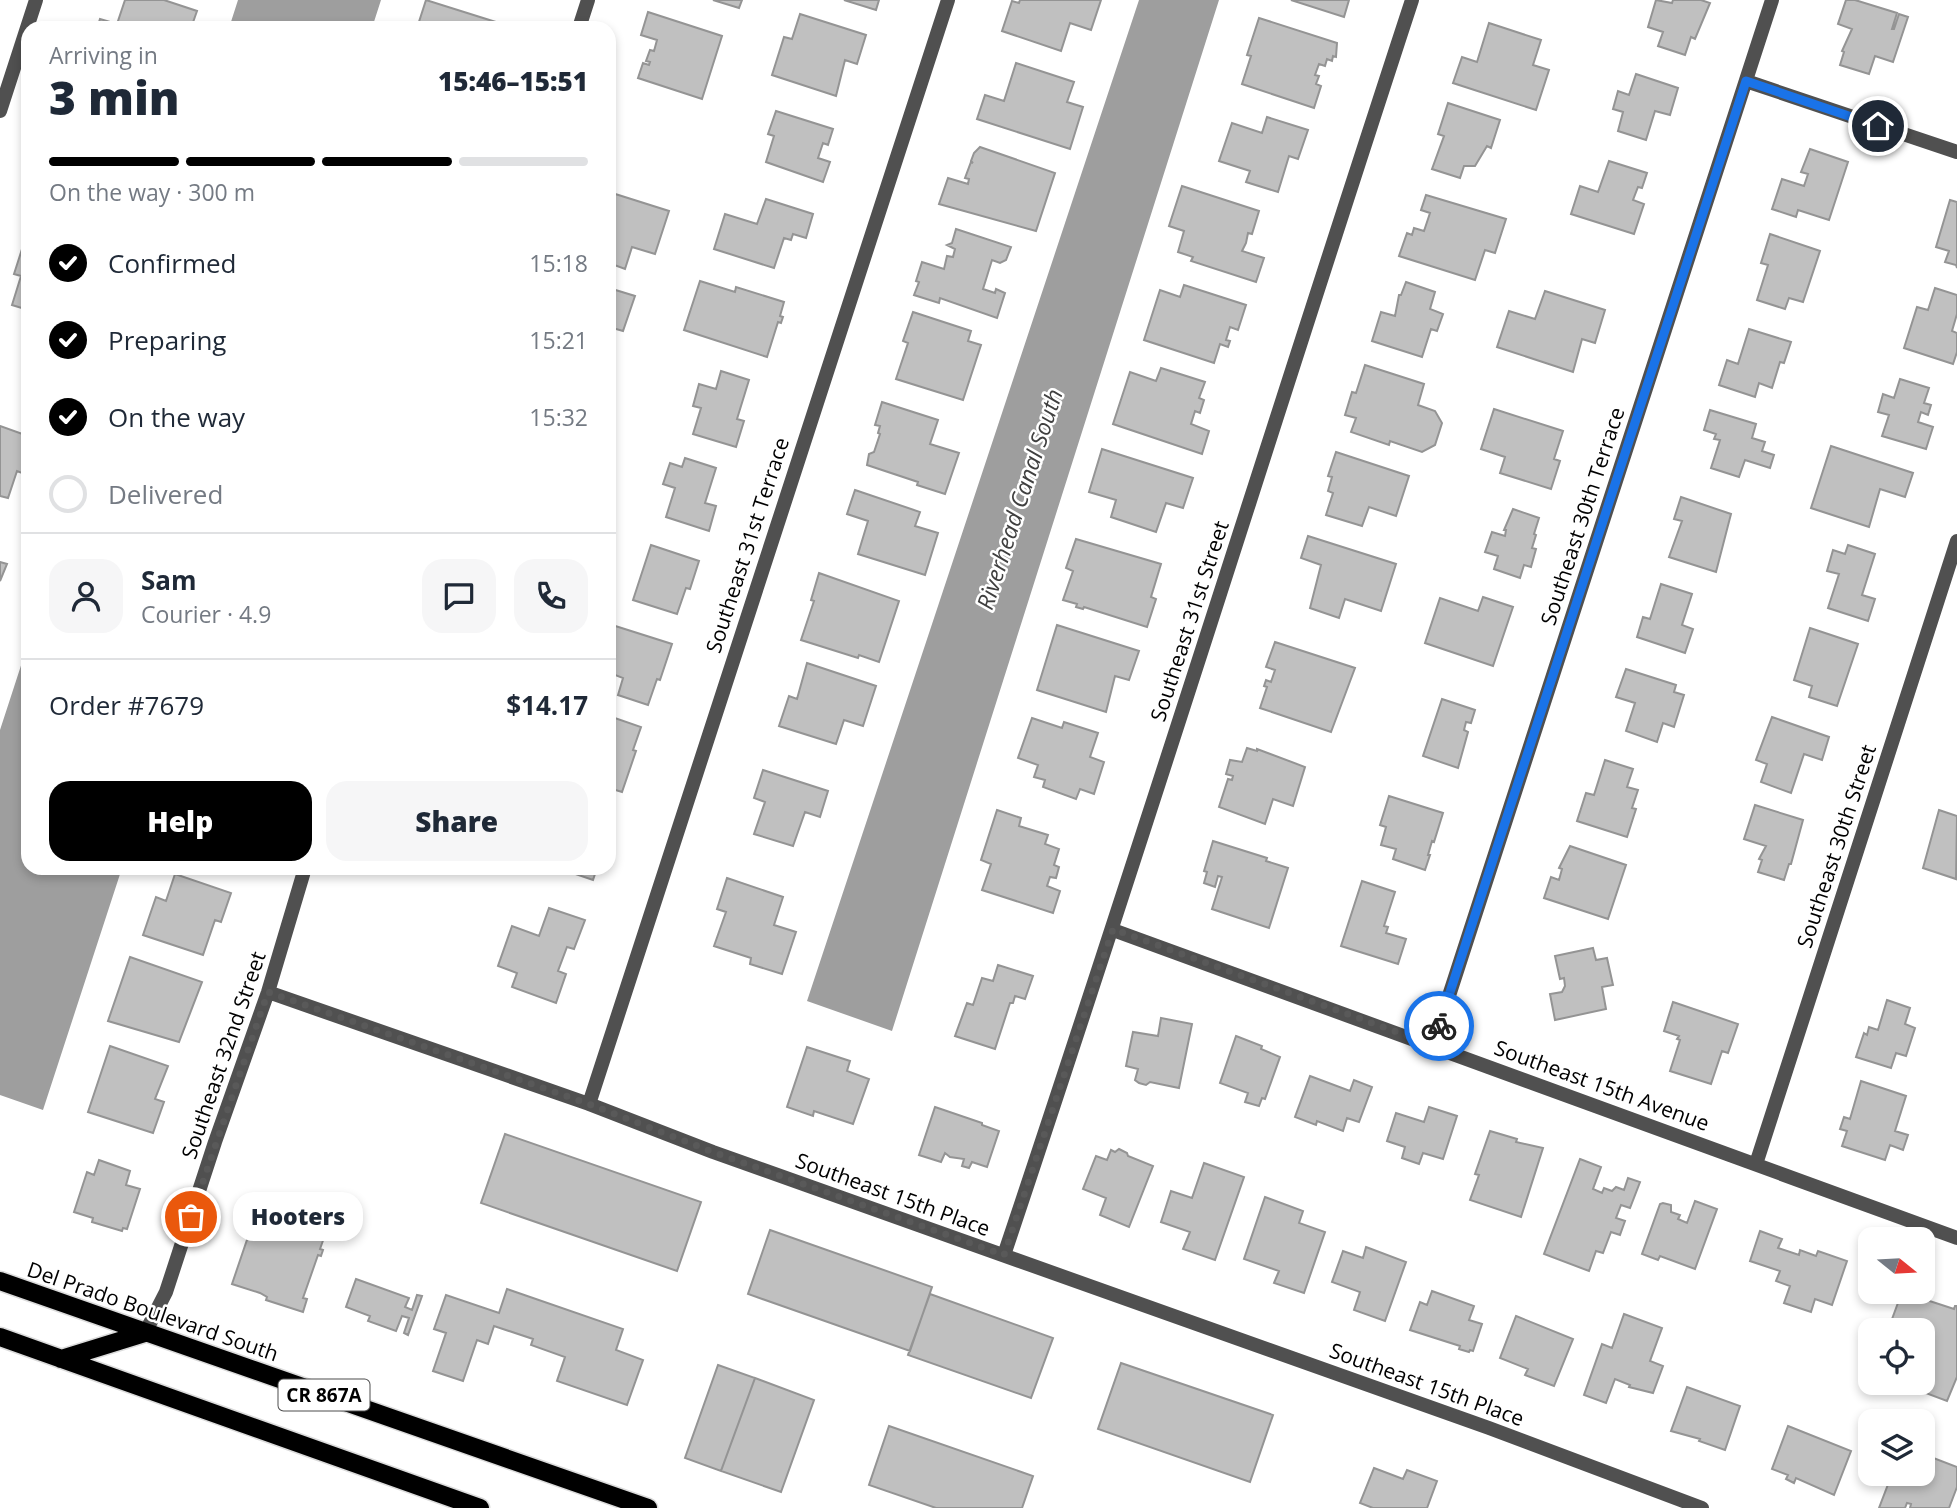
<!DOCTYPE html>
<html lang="en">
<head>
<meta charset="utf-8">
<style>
	:root { --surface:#fff; --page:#f6f6f7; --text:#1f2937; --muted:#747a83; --line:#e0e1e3; --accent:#000 }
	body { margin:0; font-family:"Open Sans",sans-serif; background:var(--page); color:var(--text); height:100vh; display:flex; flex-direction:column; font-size:26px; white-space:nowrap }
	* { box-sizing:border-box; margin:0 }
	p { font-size:23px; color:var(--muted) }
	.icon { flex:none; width:38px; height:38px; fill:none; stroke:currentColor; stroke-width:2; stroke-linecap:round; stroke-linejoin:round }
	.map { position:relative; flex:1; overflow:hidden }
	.drawer { position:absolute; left:21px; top:21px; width:595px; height:854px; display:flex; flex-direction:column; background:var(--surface); border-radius:21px; box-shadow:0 4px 10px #0003 }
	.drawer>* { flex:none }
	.needle { width:46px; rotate:108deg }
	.tools { position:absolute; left:1858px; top:1227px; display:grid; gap:14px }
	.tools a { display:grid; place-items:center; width:77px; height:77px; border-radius:14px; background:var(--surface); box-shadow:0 4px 10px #0003; font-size:35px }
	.pin { position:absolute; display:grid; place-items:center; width:60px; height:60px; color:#fff; margin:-30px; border:4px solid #fff; border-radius:50%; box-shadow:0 2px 7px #0007 }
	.courier { position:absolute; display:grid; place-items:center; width:70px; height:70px; margin:-35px; border:5px solid #1a73e8; border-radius:50%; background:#fff; color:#222; box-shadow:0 2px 9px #0007 }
	.bubble { position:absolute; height:49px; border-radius:21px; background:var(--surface); box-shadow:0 4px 10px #0003; font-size:23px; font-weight:800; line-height:49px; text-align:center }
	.summary em { font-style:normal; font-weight:800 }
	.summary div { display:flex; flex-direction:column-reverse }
	.summary { display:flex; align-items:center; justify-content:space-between; height:119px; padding:0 28px }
	h1 { font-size:46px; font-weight:800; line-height:52px }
	.bar { display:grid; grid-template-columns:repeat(4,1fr); gap:10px 7px; align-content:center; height:84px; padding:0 28px }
	.bar i { height:9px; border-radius:5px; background:var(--line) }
	.bar .active { background:var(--accent) }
	.bar p { grid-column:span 4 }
	.line { display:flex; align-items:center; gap:18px; padding:0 28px; border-top:2px solid var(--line) }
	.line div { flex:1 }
	.round { display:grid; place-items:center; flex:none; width:74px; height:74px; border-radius:21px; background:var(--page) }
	ol { padding:0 28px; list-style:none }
	li { display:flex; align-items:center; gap:21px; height:77px }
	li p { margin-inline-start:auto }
	li .icon { padding:7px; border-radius:50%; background:var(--accent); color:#fff; stroke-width:4 }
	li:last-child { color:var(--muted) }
	li i { width:38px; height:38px; border:4px solid var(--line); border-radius:50% }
	.cta { display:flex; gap:14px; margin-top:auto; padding:14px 28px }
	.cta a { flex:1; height:80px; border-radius:21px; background:var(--accent); color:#fff; font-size:28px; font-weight:800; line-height:80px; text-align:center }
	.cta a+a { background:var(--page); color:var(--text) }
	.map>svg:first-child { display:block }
	.water { fill:#9e9e9e }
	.building { fill:#c0c0c0; stroke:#949494; stroke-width:2 }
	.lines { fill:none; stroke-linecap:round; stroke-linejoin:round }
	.primary-casing { stroke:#dbdbdb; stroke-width:21 }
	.minor { stroke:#505050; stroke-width:14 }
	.primary { stroke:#000; stroke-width:18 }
	.done { stroke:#595959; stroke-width:7; stroke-dasharray:0 12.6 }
	.route { stroke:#1a73e8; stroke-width:9 }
	.labels { text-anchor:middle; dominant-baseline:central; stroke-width:5; stroke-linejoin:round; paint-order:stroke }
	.shield { fill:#fff; stroke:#4c4c4c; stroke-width:2 }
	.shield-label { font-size:19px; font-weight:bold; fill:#000 }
	.street-label { font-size:21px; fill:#000; stroke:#fff }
	.water-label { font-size:23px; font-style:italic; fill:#3f3f3f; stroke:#fff }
</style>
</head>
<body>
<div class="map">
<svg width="1957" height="1508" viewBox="0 0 1957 1508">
	<rect width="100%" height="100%" fill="#fff"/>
	<path class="water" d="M238 0H381L372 28H229Z
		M1139 0H1219L892 1031 807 1001Z
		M28 644V868H122L43 1110 0 1095V730Z"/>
	<path class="building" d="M125 0H164L197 11 191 28H97L100 19 117 24Z
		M426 0 499 23 498 28H417Z
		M713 0H742L739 8Z
		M844 0H879L876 10Z
		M1020 0H1101L1091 30 1070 23 1061 51 1002 31 1012 1 1019 3Z
		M1291 0H1349L1344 17Z
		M1656 0 1672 3 1673 0H1701L1710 3 1695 39 1691 37 1685 55 1658 46 1663 32 1648 27Z
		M1846 0H1855L1897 13 1892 29H1894L1899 14 1908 17 1893 62 1875 56 1869 74 1840 65 1844 52 1842 51 1852 29 1838 24Z
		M648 12 722 36 702 99 638 78 643 63 649 65 650 62 646 61 650 50 654 51 657 40 641 35Z
		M800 14 866 35 857 64 845 60 836 96 772 75 784 37 792 39Z
		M1259 18 1337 43 1336 57 1333 56 1332 61 1327 59 1325 66 1319 64 1315 75 1319 76 1316 84 1321 86 1314 108 1242 84 1251 56 1247 55Z
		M1489 23 1541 40 1533 65 1549 70 1536 110 1453 83 1462 57 1477 62Z
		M1016 63 1074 82 1067 102 1083 107 1070 149 977 119 985 95 1004 101Z
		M1636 74 1678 88 1670 115 1655 111 1646 140 1618 131 1623 112 1613 109 1618 91 1629 95Z
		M1448 103 1500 120 1491 148 1487 146 1475 166H1464L1460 178 1432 169 1444 136 1438 134Z
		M776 111 833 129 828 145 823 143 818 158 830 162 823 182 766 162 774 136 768 134Z
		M1267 117 1308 130 1298 159 1289 156 1278 192 1246 182 1250 171 1219 161 1232 123 1262 133Z
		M980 147 1055 173 1036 231 939 204 948 178 968 184 969 179 965 178 971 162 973 163 971 161 974 153Z
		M1810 149 1848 162 1829 220 1798 210 1796 217 1772 209 1782 179 1804 186 1808 174 1801 172Z
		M1609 161 1647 173 1642 188 1638 187 1633 200 1644 204 1634 234 1571 214 1580 186 1598 192Z
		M1182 186 1259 211 1252 234 1248 233 1246 243 1242 251 1264 258 1256 282 1191 261 1193 257 1178 252 1184 231 1169 226Z
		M609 192 669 211 655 254 632 247 625 269 609 263Z
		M1426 195 1506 219 1495 253 1485 250 1475 280 1399 256 1407 233 1412 235 1414 228 1424 231 1430 213 1421 210Z
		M766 199 813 214 806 238 793 234 791 240 784 238 774 268 714 249 725 214 757 224Z
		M1950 200 1957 202V268L1956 265 1945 262 1949 251 1936 247Z
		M956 229 1011 247 1006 260 1000 263 992 260 983 289 995 293 996 289 1005 293 997 318 940 298 939 303 914 295 919 282 916 281 922 262 944 269 947 256 953 257 955 249 947 245 952 243Z
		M1770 234 1820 251 1803 302 1789 298 1785 309 1757 300 1768 265 1761 263Z
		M23 246 28 248V310L12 305 21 276 14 274Z
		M700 281 735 292 736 287 784 302 780 316 783 317 781 323 778 322 767 357 684 330Z
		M1406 282 1435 292 1430 309 1443 314 1437 331 1431 329 1422 357 1372 341 1381 312 1395 316 1399 295H1401Z
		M1184 285 1246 305 1238 330 1230 327 1226 340 1230 341 1228 347 1220 344 1214 363 1144 340 1160 290 1180 297Z
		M609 288 635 296 623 331 609 327Z
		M1935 288 1957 295V314L1952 331 1957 333V352L1953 364 1904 348 1917 307 1928 310Z
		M1545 291 1605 310 1595 343 1582 339 1573 372 1497 347 1509 311 1535 319Z
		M913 312 971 331 968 341 981 345 963 400 896 379 908 343 903 341Z
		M1749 329 1791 342 1784 363 1780 362 1772 388 1759 383 1755 397 1719 385 1727 360 1738 364Z
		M1365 365 1424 384 1418 405 1435 411 1442 423 1435 445 1422 452 1390 441 1389 445 1351 432 1356 418 1345 415 1352 392 1356 393Z
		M1161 368 1205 382 1199 398 1204 400 1200 413 1195 411 1191 424 1209 431 1202 454 1113 424 1130 372 1156 381Z
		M721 371 749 380 737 419 744 421 736 447 693 434 701 408 693 406 699 384 716 389Z
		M1900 379 1929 388 1924 403 1931 405 1928 415 1921 412 1918 422 1933 427 1926 449 1882 436 1889 415 1878 412 1883 394 1894 398Z
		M882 402 938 420 930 444 959 453 945 494 917 485 918 482 867 465 869 454 874 452 880 434 878 433 880 426 875 425Z
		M1494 409 1563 431 1554 459 1560 461 1551 489 1500 473 1505 457 1481 449Z
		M1710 410 1756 424 1752 438 1765 442 1762 451 1774 455 1770 468 1745 460 1739 477 1711 468 1720 440 1714 439 1716 434 1704 430Z
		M0 426 28 436V456L22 473 17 471 8 498 0 496Z
		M1831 446 1913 473 1905 497 1880 489 1869 527 1811 508Z
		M1102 449 1193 478 1183 508 1166 503 1156 532 1111 517 1116 500 1089 492Z
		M1336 452 1409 476 1396 516 1369 507 1362 526 1326 515 1333 493 1328 491 1332 477 1328 476Z
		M685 458 716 468 705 503 716 506 709 531 666 517 675 488 663 484 670 463 682 467Z
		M855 490 920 512 915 526 938 533 925 575 858 554 868 521 847 514Z
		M1681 497 1731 514 1716 572 1669 557 1682 521 1674 519Z
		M1513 509 1539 518 1534 534 1536 535 1532 548 1536 549 1531 567 1524 565 1520 578 1494 569 1498 556 1485 552 1492 532 1505 536 1506 530H1504Z
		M1308 536 1396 564 1381 611 1345 599 1339 618 1310 608 1321 565 1301 558Z
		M1076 539 1161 564 1151 597 1156 599 1147 627 1084 607 1083 609 1076 607 1077 604 1063 600 1073 571 1066 568Z
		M651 545 699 561 690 589 686 588 677 614 633 600Z
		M1848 545 1875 554 1862 595 1875 599 1868 621 1828 608 1839 574 1827 571 1833 550 1845 554Z
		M0 562 7 564 0 581Z
		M819 573 899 601 879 662 859 655 858 658 801 640 814 601 811 600Z
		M1661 584 1692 594 1682 625 1693 629 1685 653 1637 637 1643 617 1650 619Z
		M1483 597 1513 607 1493 666 1425 643 1440 598 1478 611Z
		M609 624 672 644 660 680 657 679 648 705 618 695 623 678 610 673 615 656 609 654Z
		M1057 625 1139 651 1129 680 1115 676 1106 712 1037 690Z
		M1810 628 1858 644 1837 706 1809 697 1812 686 1794 680Z
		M1275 642 1355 668 1331 732 1260 708 1267 687 1264 686 1266 680 1271 682 1275 670 1266 667Z
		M807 663 876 686 863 726 844 720 836 744 779 726 789 696 797 699Z
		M1626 669 1676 685 1674 692 1684 695 1674 727 1663 723 1657 742 1626 731 1635 703 1616 697Z
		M1442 699 1475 710 1471 723 1466 722 1464 730 1468 732 1458 768 1423 756Z
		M609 716 641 727 633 750 636 751 622 792 609 788Z
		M1772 717 1829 737 1822 760 1804 754 1791 793 1761 782 1767 764 1756 760Z
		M1032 718 1062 728 1064 722 1098 733 1090 757 1104 762 1094 794 1080 789 1076 799 1043 787 1045 780 1034 777 1038 765 1018 758Z
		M1247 748 1257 751V749L1305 767 1293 806 1273 799 1265 824 1219 807 1228 779 1232 780 1233 776 1226 774 1230 760 1242 762Z
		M1605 760 1633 769 1627 787 1638 790 1632 808 1636 809 1627 837 1577 821 1586 793 1594 795Z
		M763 770 828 791 820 817 805 812 793 846 754 834 765 802 754 798Z
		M1389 796 1443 813 1434 842 1432 841 1428 855H1430L1425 870 1393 859 1396 849 1381 845 1386 827 1380 825Z
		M1755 805 1803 820 1791 864H1789L1784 880 1758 872 1762 860 1759 859 1766 846 1744 839Z
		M997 810 1021 818 1019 826 1048 835 1045 844 1059 849 1054 865 1059 867 1056 878 1050 877 1047 886 1060 891 1053 913 982 890 991 864 981 860Z
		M1939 810 1957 816 1956 879 1923 868Z
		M1213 841 1267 858 1266 861 1288 868 1269 928 1212 909 1222 877 1218 876 1215 887 1204 883 1207 872 1204 871Z
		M1570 846 1626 865 1608 919 1544 898 1551 877 1559 880 1562 869 1559 868Z
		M558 868H597L593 880Z
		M175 874 231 893 221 922 215 920 203 955 143 935 156 897 166 901Z
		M727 878 783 897 774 925 796 932 782 974 750 964 751 958 714 946 726 912 717 909Z
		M1362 881 1395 892 1384 926 1388 927 1386 933 1406 939 1398 964 1341 946Z
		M549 908 585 920 574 949 567 947 558 971 566 974 556 1003 512 987 517 973 498 966 512 926 539 936Z
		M1593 948 1596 960 1607 958 1613 985 1602 987 1606 1009 1555 1020 1550 994 1562 992 1565 986 1564 978 1560 979 1555 956Z
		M130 957 202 982 179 1042 108 1021Z
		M998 965 1033 976 1025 999 1015 996 1013 1003H1010L995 1049 955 1036 967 1003 973 1005 982 978 993 981Z
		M1887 1000 1910 1008 1905 1024 1915 1028 1906 1056 1896 1053 1891 1068 1856 1057 1864 1033 1867 1035 1869 1027 1878 1030Z
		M1673 1002 1738 1024 1728 1053 1722 1051 1711 1084 1670 1071 1680 1040 1677 1039 1679 1036 1664 1031Z
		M1161 1018 1192 1024 1179 1088 1150 1082 1146 1085 1139 1083 1135 1080 1138 1069 1126 1066 1133 1032 1158 1036Z
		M1236 1036 1262 1046 1261 1049 1280 1057 1265 1099 1262 1098 1259 1106 1245 1102 1248 1093 1220 1083Z
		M110 1046 168 1066 155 1099 164 1102 153 1133 88 1112Z
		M807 1047 850 1061 847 1071 869 1079 853 1124 814 1111 813 1116 787 1107Z
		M1310 1076 1350 1091 1354 1080 1372 1087 1359 1122 1347 1118 1343 1131 1317 1121 1316 1125 1295 1117Z
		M1861 1081 1906 1096 1895 1131 1908 1135 1903 1150 1890 1145 1885 1160 1842 1146 1847 1131 1840 1129 1844 1117 1850 1119Z
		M935 1107 982 1123V1125L999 1131 987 1167 972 1162 969 1168 962 1166 964 1159 950 1157 945 1153 941 1162 919 1155Z
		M1429 1107 1457 1116 1443 1159 1423 1153 1419 1164 1402 1158 1405 1147 1387 1141 1396 1113 1424 1122Z
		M1490 1131 1517 1139 1516 1142 1543 1148 1521 1217 1470 1200 1479 1175 1475 1174Z
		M505 1134 701 1202 677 1271 481 1203Z
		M1119 1149 1127 1153 1128 1156 1153 1166 1129 1227 1100 1215 1106 1198 1083 1189 1096 1156 1107 1160 1111 1150 1115 1152Z
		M1580 1159 1601 1167 1593 1189 1602 1193 1604 1188 1612 1191 1616 1187 1624 1190 1628 1178 1640 1182 1630 1208 1621 1205 1616 1218 1625 1221 1620 1235 1611 1232 1603 1253 1596 1251 1589 1271 1544 1254Z
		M99 1160 130 1171 126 1185 140 1189 127 1229 123 1228 122 1231 92 1222 93 1218 74 1212 87 1172 94 1175Z
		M1204 1163 1244 1177 1215 1260 1183 1249 1190 1232 1161 1222 1171 1191 1192 1198Z
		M1265 1197 1303 1211 1299 1223 1325 1232 1304 1293 1274 1283 1279 1271 1244 1259Z
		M1695 1201 1717 1209 1695 1269 1660 1256 1658 1260 1642 1254 1660 1204 1663 1203 1671 1205V1212L1680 1215 1678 1219 1687 1223Z
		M278 1212 311 1224V1228L326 1232 320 1249 323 1250 321 1256 318 1255 303 1298 307 1299 303 1312 266 1300 267 1297 260 1293 232 1284 250 1231 263 1235 270 1213 276 1215Z
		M770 1230 932 1287 910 1351 748 1294Z
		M1760 1231 1782 1239 1778 1248 1799 1255 1800 1250 1816 1256 1818 1251 1847 1261 1832 1305 1815 1299 1811 1312 1784 1303 1790 1286 1776 1281 1780 1271 1750 1261Z
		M1366 1247 1406 1262 1385 1321 1354 1310 1360 1292 1332 1282 1343 1251 1363 1258Z
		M356 1279 409 1298 405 1307 412 1310 417 1295 422 1296 408 1335 404 1333 409 1318 402 1316 396 1331 368 1321 370 1316 346 1307Z
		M507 1289 623 1329 616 1350 643 1360 627 1405 557 1381 565 1357 531 1345 533 1339 494 1326 488 1344 477 1340 463 1381 433 1371 446 1333 434 1329 446 1295 499 1313Z
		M1432 1291 1474 1306 1469 1320 1482 1324 1473 1351 1470 1350 1469 1352 1459 1349 1460 1346 1410 1330 1420 1302 1427 1305Z
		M1902 1292 1954 1309 1955 1306H1957V1377L1947 1401 1907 1386 1908 1382H1923V1330H1888Z
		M930 1294 1053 1338 1031 1398 908 1355Z
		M1624 1314 1662 1328 1650 1361 1663 1366 1653 1393 1629 1387 1630 1385 1615 1379 1606 1403 1584 1395 1602 1344 1612 1348Z
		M1516 1316 1573 1339 1554 1386 1525 1375 1528 1369 1500 1358Z
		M1121 1363 1273 1415 1250 1482 1098 1429Z
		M718 1365 755 1378 721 1471 685 1458Z
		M755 1378 814 1400 781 1492 721 1471Z
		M1687 1387 1740 1406 1725 1450 1699 1441 1700 1439 1671 1431Z
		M889 1426 1033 1476 1022 1508H936L869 1485Z
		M1788 1426 1851 1451 1834 1495 1796 1478 1794 1483 1786 1479 1788 1475 1772 1469Z
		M1923 1454 1957 1467V1487L1949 1508H1910L1911 1504 1907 1503 1905 1508H1879L1892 1474H1923Z
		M1374 1468 1403 1479 1407 1470 1437 1481 1427 1508H1373L1360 1503Z"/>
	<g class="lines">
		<g class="primary-casing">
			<path id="primary" d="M0 1281 648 1508
				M0 1337 480 1508
				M61 1359 145 1333"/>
		</g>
		<path class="minor" d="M579 28 588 0
			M1746 81 1957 152
			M0 111 36 0
			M1113 930 1957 1238
			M268 992 589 1104 713 1152 1489 1428 1702 1508
			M1433 1045 1772 0
			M589 1104 948 0
			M1756 1164 1957 541
			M1004 1255C1144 838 1275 418 1412 0
			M145 1333 166 1292 215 1142 268 992 305 868"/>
		<use href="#primary" class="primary"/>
	</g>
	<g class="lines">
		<path class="done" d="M191 1217 268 992 589 1104 713 1152 1004 1255 1113 929 1433 1045 1439 1026"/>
		<path class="route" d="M1439 1026 1746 81 1878 126"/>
	</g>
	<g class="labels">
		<rect class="shield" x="278.5" y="1379.5" width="91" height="31" rx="5"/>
		<g class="shield-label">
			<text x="324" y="1395">CR 867A</text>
		</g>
		<g class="street-label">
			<text transform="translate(1582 516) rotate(-72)">Southeast 30th Terrace</text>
			<text transform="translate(747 545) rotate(-72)">Southeast 31st Terrace</text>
			<text transform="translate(1189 621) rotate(-72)">Southeast 31st Street</text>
			<text transform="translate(1836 846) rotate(-72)">Southeast 30th Street</text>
			<text transform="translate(223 1055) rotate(-71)">Southeast 32nd Street</text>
			<text transform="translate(1602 1085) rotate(20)">Southeast 15th Avenue</text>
			<text transform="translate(893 1194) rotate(20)">Southeast 15th Place</text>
			<text transform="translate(153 1311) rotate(19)">Del Prado Boulevard South</text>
			<text transform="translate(1427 1384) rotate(20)">Southeast 15th Place</text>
		</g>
		<g class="water-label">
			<text transform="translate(1019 499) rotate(-72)">Riverhead Canal South</text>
		</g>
	</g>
</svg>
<div class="tools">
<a><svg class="needle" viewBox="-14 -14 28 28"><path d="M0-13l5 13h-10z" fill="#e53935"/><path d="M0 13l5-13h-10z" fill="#747a83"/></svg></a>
<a><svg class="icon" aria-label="locate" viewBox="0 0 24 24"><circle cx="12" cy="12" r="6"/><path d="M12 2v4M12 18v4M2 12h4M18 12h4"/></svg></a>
<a><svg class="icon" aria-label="layers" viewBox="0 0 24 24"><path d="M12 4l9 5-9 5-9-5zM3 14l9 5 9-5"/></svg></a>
</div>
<div class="pin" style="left:191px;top:1217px;background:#ea580c"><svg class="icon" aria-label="bag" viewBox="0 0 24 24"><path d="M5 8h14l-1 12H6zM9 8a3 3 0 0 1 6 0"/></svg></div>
<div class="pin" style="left:1878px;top:126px;background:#1f2937"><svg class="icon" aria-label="home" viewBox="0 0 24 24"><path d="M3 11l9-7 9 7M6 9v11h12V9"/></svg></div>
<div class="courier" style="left:1439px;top:1026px"><svg class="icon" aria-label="bike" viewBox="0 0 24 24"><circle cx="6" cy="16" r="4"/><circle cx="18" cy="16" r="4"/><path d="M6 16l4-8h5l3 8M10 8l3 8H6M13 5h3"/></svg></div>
<div class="bubble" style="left:233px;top:1192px;width:130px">Hooters</div>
<section class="drawer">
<div class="summary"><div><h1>3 min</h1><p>Arriving in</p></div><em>15:46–15:51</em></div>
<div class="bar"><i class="active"></i><i class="active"></i><i class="active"></i><i></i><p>On the way · 300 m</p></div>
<ol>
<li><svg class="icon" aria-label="check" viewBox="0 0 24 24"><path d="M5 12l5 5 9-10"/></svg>Confirmed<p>15:18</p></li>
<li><svg class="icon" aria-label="check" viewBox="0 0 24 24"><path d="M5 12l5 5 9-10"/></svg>Preparing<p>15:21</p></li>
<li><svg class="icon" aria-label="check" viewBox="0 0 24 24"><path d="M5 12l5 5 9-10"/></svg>On the way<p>15:32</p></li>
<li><i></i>Delivered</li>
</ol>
<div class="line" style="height:126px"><a class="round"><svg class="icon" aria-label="person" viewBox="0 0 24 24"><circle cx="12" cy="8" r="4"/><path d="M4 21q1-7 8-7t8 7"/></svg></a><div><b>Sam</b><p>Courier · 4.9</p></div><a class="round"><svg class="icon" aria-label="chat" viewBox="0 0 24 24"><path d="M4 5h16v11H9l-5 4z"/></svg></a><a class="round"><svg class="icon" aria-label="phone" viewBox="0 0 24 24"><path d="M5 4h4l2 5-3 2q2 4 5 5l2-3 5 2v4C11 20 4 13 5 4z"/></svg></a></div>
<div class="line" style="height:91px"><div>Order #7679</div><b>$14.17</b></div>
<div class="cta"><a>Help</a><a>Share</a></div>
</section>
</div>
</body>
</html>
